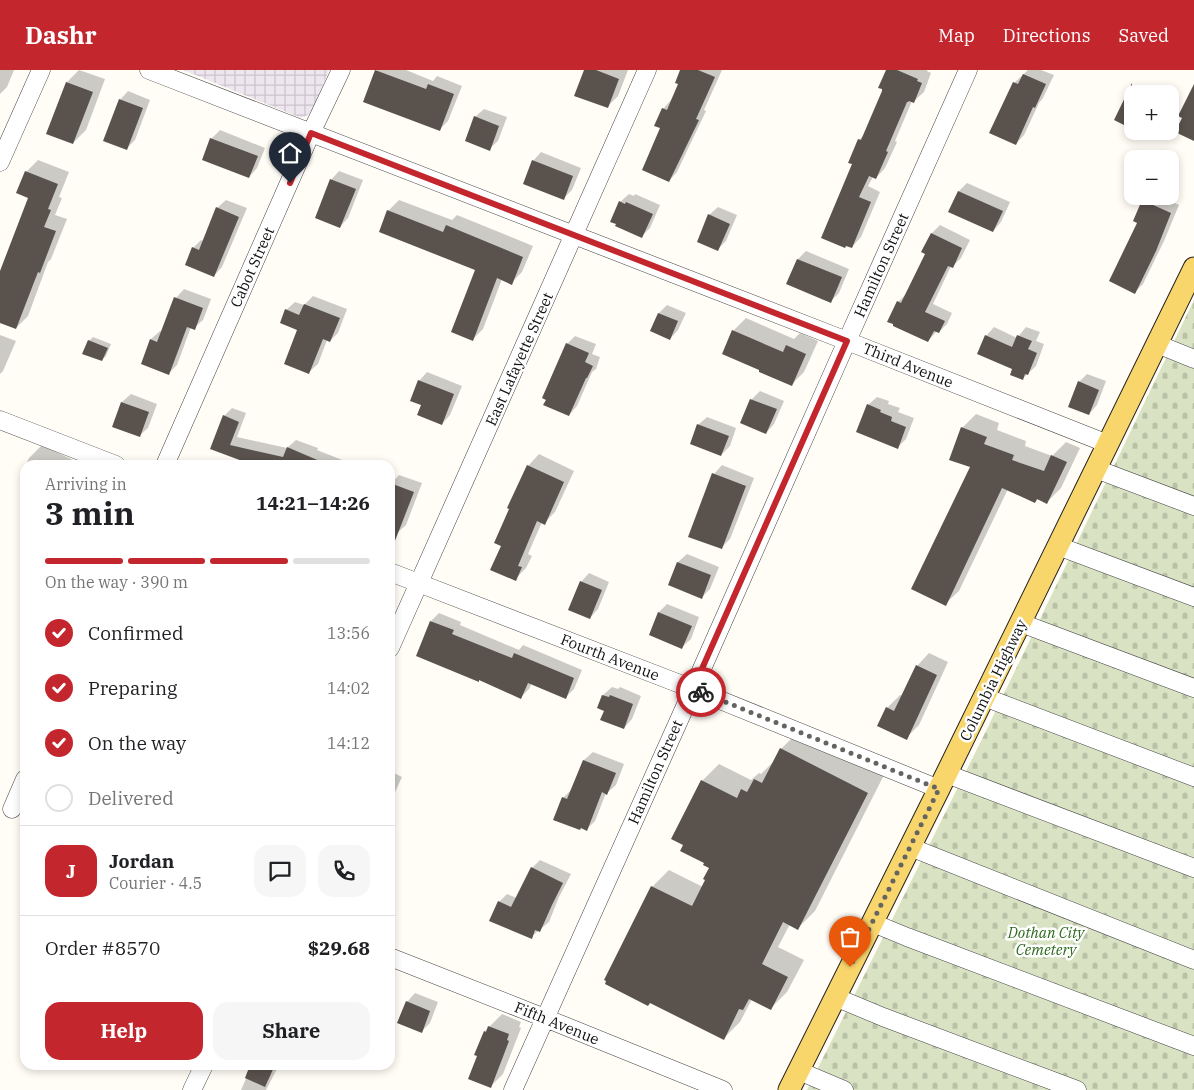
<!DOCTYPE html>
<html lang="en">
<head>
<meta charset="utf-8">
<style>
	:root { --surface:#fff; --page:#f6f6f6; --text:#202124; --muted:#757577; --line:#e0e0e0; --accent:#c4262e }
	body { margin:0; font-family:"IBM Plex Serif",serif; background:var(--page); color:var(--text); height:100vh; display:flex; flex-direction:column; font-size:19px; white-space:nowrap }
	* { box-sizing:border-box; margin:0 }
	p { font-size:16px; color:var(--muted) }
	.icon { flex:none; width:28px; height:28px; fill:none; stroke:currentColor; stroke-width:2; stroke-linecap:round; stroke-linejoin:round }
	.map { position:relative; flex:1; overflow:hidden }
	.side { position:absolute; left:20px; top:390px; width:375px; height:610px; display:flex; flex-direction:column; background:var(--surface); border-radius:15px; box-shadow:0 2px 8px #0003 }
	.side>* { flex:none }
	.tools { position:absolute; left:1124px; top:15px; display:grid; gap:10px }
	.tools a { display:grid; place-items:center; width:55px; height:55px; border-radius:10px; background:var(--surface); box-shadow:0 2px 8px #0003; font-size:25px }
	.pin { position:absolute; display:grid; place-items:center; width:42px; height:42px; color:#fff; margin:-51px -21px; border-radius:50% 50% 50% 0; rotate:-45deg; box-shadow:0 0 5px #0007 }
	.pin .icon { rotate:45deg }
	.courier { position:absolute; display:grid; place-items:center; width:50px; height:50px; margin:-25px; border:4px solid #c4262e; border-radius:50%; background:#fff; color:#222; box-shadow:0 1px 6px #0007 }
	.headline em { font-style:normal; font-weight:800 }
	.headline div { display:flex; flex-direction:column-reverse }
	.headline { display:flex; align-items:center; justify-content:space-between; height:85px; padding:0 25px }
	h1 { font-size:32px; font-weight:800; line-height:38px }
	.bar { display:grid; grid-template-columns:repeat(4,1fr); gap:8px 5px; align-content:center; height:60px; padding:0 25px }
	.bar i { height:6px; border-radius:4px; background:var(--line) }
	.bar .on { background:var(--accent) }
	.bar p { grid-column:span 4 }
	.line { display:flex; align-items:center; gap:12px; padding:0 25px; border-top:1px solid var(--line) }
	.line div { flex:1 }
	.round { display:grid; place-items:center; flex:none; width:52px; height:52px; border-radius:15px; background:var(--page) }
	ol { padding:0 25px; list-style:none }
	li { display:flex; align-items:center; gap:15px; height:55px }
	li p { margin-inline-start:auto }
	li .icon { padding:5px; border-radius:50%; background:var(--accent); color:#fff; stroke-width:4 }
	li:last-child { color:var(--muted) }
	li i { width:28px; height:28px; border:2px solid var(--line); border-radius:50% }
	.cta { display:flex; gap:10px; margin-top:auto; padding:10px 25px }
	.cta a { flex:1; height:58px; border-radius:15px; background:var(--accent); color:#fff; font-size:20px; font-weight:800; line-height:58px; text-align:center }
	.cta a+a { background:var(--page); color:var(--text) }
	header { display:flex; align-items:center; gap:30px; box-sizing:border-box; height:70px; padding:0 25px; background:var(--accent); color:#fff }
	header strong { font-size:24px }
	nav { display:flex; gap:28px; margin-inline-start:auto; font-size:18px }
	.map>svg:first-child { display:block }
	.industrial { fill:url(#industrial-grid) }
	.cemetery { fill:url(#cemetery-stones) }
	.shadow { fill:#0003 }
	.building { fill:#5a524d }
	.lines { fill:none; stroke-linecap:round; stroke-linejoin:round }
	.minor-casing { stroke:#444; stroke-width:19 }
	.major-casing { stroke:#222; stroke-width:23 }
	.minor { stroke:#fff; stroke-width:18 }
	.major { stroke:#f9d66b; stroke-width:21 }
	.done { stroke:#646461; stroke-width:5; stroke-dasharray:0 9 }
	.route { stroke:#c4262e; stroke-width:6 }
	.labels { text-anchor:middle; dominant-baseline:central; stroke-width:5; stroke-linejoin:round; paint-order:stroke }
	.street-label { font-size:15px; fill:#111; stroke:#fff }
	.park-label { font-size:15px; font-style:italic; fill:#2f6b1f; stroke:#fff }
</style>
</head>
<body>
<header>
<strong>Dashr</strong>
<nav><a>Map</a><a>Directions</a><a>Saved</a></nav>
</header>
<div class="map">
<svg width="1194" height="1020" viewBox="0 0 1194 1020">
	<defs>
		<pattern id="industrial-grid" width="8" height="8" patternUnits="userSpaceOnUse" patternTransform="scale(1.25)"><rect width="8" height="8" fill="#eee6ef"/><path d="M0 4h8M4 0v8" fill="none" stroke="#cbc4cc"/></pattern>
		<pattern id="cemetery-stones" width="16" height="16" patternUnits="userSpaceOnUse" patternTransform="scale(1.25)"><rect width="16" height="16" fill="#d9e3c4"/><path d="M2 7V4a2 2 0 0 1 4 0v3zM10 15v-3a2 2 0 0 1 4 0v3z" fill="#b9c2a7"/></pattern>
	</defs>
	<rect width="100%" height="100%" fill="#fffdf5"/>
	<path class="industrial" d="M183 0H329L313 39 308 45 301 48Z"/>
	<path class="cemetery" d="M1194 230V1020H807L984 665Z"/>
	<path class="shadow" d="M0 0H14L7 17 0 24Z
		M79 0 105 9 86 60 73 73 67 12Z
		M377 0H406L433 11 437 6 462 16 448 51 439 60 364 31Z
		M586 0H628L618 26 607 37Z
		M682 0H722L704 40 706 41 677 102 669 111 662 57 663 39 671 30 679 14Z
		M887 0H927V1L931 3 924 22 914 31H912L895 71 897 72 885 98 876 108 873 107 868 116 880 122 861 167 852 177 854 94 859 70 865 64 884 21Z
		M1028 0H1041L1054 5 1043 28 1039 33 1024 65 1016 74 1014 13Z
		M1135 19 1144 24H1132V58L1116 50 1127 27Z
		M128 21 150 30 135 70 126 79 120 30Z
		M484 39 507 47 498 71 489 79 475 47Z
		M220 60 265 78 257 98 249 107 211 69Z
		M541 82 581 98 572 120 564 128 533 91Z
		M38 90 69 102 59 127 62 128 55 145 67 149 51 189 48 192 28 246 16 258 0 251V203L30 127 26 102Z
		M339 101 363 110 348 148 340 157 331 110Z
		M967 113 1010 132 1001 152 993 161 950 142 959 121Z
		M629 124 634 126 635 124 660 135 650 158 642 166 620 132Z
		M1148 126H1160L1179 135 1164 171 1143 214 1134 223 1139 152 1143 131Z
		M226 130 247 138 222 197 214 206 193 178 201 170 204 171 217 138Z
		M399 130 452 150 457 145 533 176 522 202 511 213 502 209 483 259 472 270 477 199 388 141Z
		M718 137 737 145 726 171 718 179 709 145Z
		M940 155 970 170 961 188 952 197 951 196 933 234 952 243 947 254 939 262 937 261 928 271 898 232 906 224 927 184 923 182 932 163Z
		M806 181 849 199 839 223 831 231 788 213 798 189Z
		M184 219 211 229 203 250 194 258 191 257 177 295 169 303 142 293 151 269 160 261 162 262 176 228Z
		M313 226 347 239 338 263 330 271 327 270 318 294 309 302 299 259 286 240 295 232 304 235Z
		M667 235 686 243 678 260 670 269 651 261 659 243Z
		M746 248 794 269 800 263 818 271 804 302 792 314 733 261Z
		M994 257 1017 268 1026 257 1040 262 1036 271 1044 274 1036 296 1022 309 986 266Z
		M0 265 16 271 3 301 0 304Z
		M575 266 596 274 592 284 600 287 596 299 592 302 577 336 569 345 567 274Z
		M93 267 111 274 106 286 102 290 89 271Z
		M427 302 462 316 450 345 442 354 423 335 419 311Z
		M1087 304 1106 311 1097 335 1089 344 1079 312Z
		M760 321 784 331 774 354 766 363 742 352 752 329Z
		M131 324 157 334 148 358 139 366 113 356 122 332Z
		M877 327 889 331 888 334 900 338 898 342 914 348 906 369 898 377 868 335Z
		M232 338 246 343 237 367 287 378 296 370 318 378 317 380 355 395H247L248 392 212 378 224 346Z
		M976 344 999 353 997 360 1026 371 1025 376 1052 386 1066 372 1080 378 1061 418 1047 432 1039 428 1035 432 1008 419 959 521 945 534 972 397 962 358Z
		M707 347 736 358 730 376 721 385 698 355Z
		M42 375 83 395H26L29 388Z
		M539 384 574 401 555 442 544 453 542 452 528 484 532 486 526 498 515 509 502 476 528 396Z
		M722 395 754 408 730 469 721 478 714 404Z
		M25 397V408L20 406Z
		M399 405 422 413 406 455 397 463 390 460V415Z
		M687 484 719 497 710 519 702 527 669 515 678 492Z
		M589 503 609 512 598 539 590 548 581 512Z
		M667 534 699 547 691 569 682 577 659 542Z
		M439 543 461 552 460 555 519 580 523 575 582 600 574 619 566 627 532 613 529 619 521 627 431 551Z
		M929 583 948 592 919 655 906 668 887 638 900 625 903 626 917 596Z
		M612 617 618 619 620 617 641 626 632 649 624 658 606 640 603 625Z
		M798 662 884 705 815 841 798 858 790 854 778 877 804 890 787 922 770 939 752 929 740 952 723 969 606 909 652 817 669 800 703 817 710 798 702 711 719 694 751 710 759 703 761 704 772 693H773L781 679Z
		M593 682 624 694 616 715 607 723H606L595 751 587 759 563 728 571 720H572L584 690Z
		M390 701 402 707 390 733Z
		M540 790 571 804 559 827 549 852 531 867 499 832 507 824 517 828 532 798Z
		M415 923 438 932 430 953 421 962 407 932Z
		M502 944 521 952 519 957 521 958 503 1004 490 1017 479 985 485 961Z
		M252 995H279L266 1020H241Z"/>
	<path class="building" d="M375 0 426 19 428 14 454 24 440 61 363 32Z
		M584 0H596L619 9 608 38 574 26Z
		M680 0H698L715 7 696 49 699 50 669 112 642 100 660 58 654 56 662 38 667 40 678 14 675 13Z
		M886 0H897L918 9 917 11 922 13 914 33 909 31 908 32H907L886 81 888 82 876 109 869 106 859 127 871 132 852 178 846 176 845 178 821 168 852 94 848 93 858 69 861 70 882 21V19L878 18Z
		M1023 4 1046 14 1035 38 1033 37 1016 75 989 63 1013 12 1018 14Z
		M66 12 93 22 73 74 46 64Z
		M1132 13V59L1114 50Z
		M1194 14V71L1175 62 1182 48 1178 46Z
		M119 29 143 38 127 80 103 71Z
		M474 46 499 56 490 81 465 71Z
		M210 68 258 86 249 108 202 90Z
		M532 90 573 106 564 130 523 114Z
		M25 101 58 114 48 139 51 140 44 157 56 161 40 203 38 202 16 259 0 253V201L28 128 16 123Z
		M330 109 356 119 340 158 315 148Z
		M958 121 1003 141 993 162 948 142Z
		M1142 130 1171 143 1156 181 1135 224 1109 211 1137 153 1133 151Z
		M619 131 625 134 626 132 653 144 642 168 615 156 616 154 610 152Z
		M216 137 239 147 214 207 185 195 192 177 199 180Z
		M387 140 443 162 446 155 523 187 512 215 497 208 473 271 451 262 475 200 379 162Z
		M708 144 730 154 718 181 697 172Z
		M931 163 962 178 953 198 948 196 925 242 945 251 939 263 934 261 928 272 893 256V254L887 252 897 231 901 233 925 184 921 182Z
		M797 189 842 207 831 233 786 214Z
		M174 227 203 238 195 260 187 257 169 305 141 294 150 269 157 272Z
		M304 234 340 248 330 272 323 269 309 304 284 294 297 260 280 253 285 239 299 245Z
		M658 243 678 251 670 270 650 261Z
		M732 260 783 282 786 275 806 284 792 316 759 302V300L722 284Z
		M985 265 1012 277 1017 265 1032 271 1028 279 1037 283 1028 305 1025 304 1023 310 1010 305 1012 299 977 284Z
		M88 270 108 278 102 291 82 284Z
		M566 273 589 283 585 292 593 296 587 308H586L569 346 543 335 546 330 542 328Z
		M418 310 454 324 442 355 417 345 421 335 410 331Z
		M1078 311 1099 320 1089 345 1068 337Z
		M750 329 777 339 766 364 740 353Z
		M121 332 149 342 140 367 112 357Z
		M867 334 881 340 880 342 892 347 891 351 906 357 898 379 856 362Z
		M223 345 239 352 230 375 283 387 287 377 329 395H253L210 379Z
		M697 354 729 366 721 386 690 374Z
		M961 357 987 367 984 374 1014 385 1012 390 1044 401 1051 385 1067 392 1047 434 1037 429 1035 433 1002 418 946 536 911 519 970 397 949 390Z
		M527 395 564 412 545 455 537 451 518 496 522 497 516 511 490 500 501 476 494 473 509 439 507 438Z
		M712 403 746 416 722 479 688 467Z
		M390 413 414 422 391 481H390Z
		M677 492 711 505 702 529 668 515Z
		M580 511 602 520 590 549 568 540Z
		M658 542 692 556 682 579 649 565Z
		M430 551 454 560 452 564 512 588 514 583 574 608 566 629 528 613 521 629 479 610V612L416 586Z
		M916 595 937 605 907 670 877 656 886 637 894 641Z
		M602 625 609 627 610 625 633 634 624 659 600 650 604 641 597 638Z
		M780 678 868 723 798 860 783 852 762 894 788 907 771 940 749 929 743 940 739 939 724 970 650 933 648 936 605 914 606 911 604 910 651 816 692 836 705 810 703 809 709 798 703 795 704 793 680 781 683 775 671 769 701 710 737 728 741 719 747 722 754 709 762 713Z
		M583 690 616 703 607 725 602 722 587 761 581 758 580 760 553 750 562 727 567 729Z
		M531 797 563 813 552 835 540 862 535 860 532 869 489 851 498 831 511 837Z
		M406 931 430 941 422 963 397 953Z
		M488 956 509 964 507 970 509 971 491 1018 468 1009 477 986 474 985 484 961 486 962Z
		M250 995H275L265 1017 245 1008Z"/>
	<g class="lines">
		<g class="minor-casing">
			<path id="minor" d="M149 0 847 271 1108 374
				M0 92 41 0
				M1157 274 1194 289
				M0 350 116 395
				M165 395 311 63 341 0
				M1096 399 1194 436
				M1058 476 1194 527
				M390 502 693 619 939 719
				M1021 553 1194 618
				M390 578 647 0
				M984 627 1194 707
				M947 704 1194 798
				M12 739 25 709
				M910 777 1194 890
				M873 853 907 867 1194 976
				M390 887 545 948 723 1020
				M835 927 883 947 1077 1020
				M799 1001 844 1020
				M192 1020 204 995
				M513 1020 693 619 847 271 968 0"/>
		</g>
		<g class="major-casing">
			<path id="major" d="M789 1020 939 719 1194 198"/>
		</g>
		<use href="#minor" class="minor"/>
		<use href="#major" class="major"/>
	</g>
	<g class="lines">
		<path class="done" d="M701 622 939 719 850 897"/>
		<path class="route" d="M290 113 311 63 847 271 693 619 701 622"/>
	</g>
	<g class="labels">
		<g class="street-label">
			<text transform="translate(881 195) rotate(-66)">Hamilton Street</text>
			<text transform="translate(252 197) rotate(-66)">Cabot Street</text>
			<text transform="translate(519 289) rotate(-66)">East Lafayette Street</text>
			<text transform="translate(908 295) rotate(22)">Third Avenue</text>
			<text transform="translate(610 587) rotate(21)">Fourth Avenue</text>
			<text transform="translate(993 610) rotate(-64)">Columbia Highway</text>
			<text transform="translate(655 702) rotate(-66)">Hamilton Street</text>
			<text transform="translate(557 953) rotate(22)">Fifth Avenue</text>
		</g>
		<g class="park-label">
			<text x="1046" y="862">Dothan City<tspan x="1046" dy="17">Cemetery</tspan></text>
		</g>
	</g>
</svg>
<div class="tools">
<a>+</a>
<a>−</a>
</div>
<div class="pin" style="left:850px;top:897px;background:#ea580c"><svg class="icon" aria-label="bag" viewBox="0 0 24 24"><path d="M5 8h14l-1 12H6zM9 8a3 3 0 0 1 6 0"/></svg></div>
<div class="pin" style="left:290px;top:113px;background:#1f2937"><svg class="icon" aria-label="home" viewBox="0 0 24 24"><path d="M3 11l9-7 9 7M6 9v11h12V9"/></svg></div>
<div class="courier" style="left:701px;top:622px"><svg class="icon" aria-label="bike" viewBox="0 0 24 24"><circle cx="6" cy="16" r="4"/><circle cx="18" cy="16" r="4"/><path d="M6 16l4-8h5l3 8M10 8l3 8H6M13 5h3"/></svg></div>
<section class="side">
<div class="headline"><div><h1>3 min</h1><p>Arriving in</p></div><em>14:21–14:26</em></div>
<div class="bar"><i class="on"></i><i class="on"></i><i class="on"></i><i></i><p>On the way · 390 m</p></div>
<ol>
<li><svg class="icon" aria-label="check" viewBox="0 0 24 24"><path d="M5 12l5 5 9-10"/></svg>Confirmed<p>13:56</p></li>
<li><svg class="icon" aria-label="check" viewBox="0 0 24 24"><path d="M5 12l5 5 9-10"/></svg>Preparing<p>14:02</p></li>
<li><svg class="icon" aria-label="check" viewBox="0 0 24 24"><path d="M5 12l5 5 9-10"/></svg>On the way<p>14:12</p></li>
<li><i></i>Delivered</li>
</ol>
<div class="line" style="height:90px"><b class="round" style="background:var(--accent);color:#fff">J</b><div><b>Jordan</b><p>Courier · 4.5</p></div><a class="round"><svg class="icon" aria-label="chat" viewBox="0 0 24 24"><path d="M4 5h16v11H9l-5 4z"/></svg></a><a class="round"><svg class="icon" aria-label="phone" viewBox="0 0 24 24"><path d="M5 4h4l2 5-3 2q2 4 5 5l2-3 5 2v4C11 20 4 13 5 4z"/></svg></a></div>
<div class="line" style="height:65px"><div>Order #8570</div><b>$29.68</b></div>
<div class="cta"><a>Help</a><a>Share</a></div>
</section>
</div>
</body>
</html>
